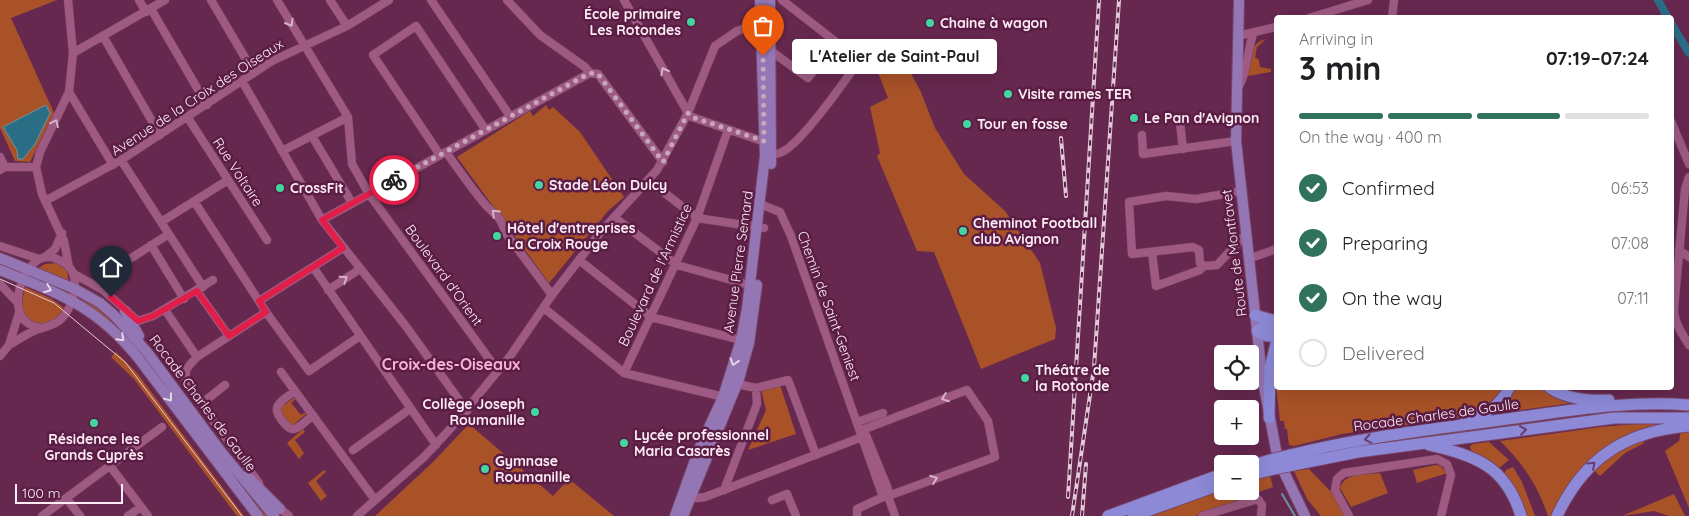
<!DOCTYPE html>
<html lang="en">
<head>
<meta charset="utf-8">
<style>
	:root { --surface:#fff; --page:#f6f6f6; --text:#202124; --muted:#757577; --line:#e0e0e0; --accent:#30725c }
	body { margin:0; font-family:Quicksand,sans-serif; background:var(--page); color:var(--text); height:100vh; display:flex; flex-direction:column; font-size:19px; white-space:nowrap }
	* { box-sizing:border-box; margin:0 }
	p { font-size:16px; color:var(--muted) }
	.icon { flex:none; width:28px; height:28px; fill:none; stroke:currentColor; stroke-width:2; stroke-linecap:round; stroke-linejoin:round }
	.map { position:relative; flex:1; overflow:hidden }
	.details { position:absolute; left:1274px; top:15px; width:400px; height:375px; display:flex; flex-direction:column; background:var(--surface); border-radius:5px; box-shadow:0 5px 20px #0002 }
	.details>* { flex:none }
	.controls { position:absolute; left:1214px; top:345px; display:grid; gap:10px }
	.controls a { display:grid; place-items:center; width:45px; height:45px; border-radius:5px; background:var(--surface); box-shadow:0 5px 20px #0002; font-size:25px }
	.scale { position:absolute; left:15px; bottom:12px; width:108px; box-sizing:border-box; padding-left:5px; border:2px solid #fcecf5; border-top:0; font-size:14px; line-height:18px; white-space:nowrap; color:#fcecf5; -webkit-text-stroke:4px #5b1d44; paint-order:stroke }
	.pin { position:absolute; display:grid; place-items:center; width:42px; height:42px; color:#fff; margin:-51px -21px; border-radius:50% 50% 50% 0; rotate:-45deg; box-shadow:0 0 5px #0007 }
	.pin .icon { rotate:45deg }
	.courier { position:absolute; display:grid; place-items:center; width:50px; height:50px; margin:-25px; border:4px solid #e11d48; border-radius:50%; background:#fff; color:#222; box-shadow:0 1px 6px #0007 }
	.bubble { position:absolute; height:35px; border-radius:5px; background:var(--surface); box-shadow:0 5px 20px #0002; font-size:16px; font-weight:700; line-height:35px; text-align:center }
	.overview em { font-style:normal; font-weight:700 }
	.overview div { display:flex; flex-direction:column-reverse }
	.overview { display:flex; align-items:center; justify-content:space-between; height:85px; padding:0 25px }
	h1 { font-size:32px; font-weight:700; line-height:38px }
	.bar { display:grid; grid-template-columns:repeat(4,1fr); gap:8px 5px; align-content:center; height:60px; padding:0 25px }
	.bar i { height:6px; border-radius:4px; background:var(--line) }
	.bar .on { background:var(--accent) }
	.bar p { grid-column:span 4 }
	ol { padding:0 25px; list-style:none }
	li { display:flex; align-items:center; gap:15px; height:55px }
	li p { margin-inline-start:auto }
	li .icon { padding:5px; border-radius:50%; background:var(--accent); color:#fff; stroke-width:4 }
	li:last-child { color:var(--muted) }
	li i { width:28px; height:28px; border:2px solid var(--line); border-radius:50% }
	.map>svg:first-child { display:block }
	.green { fill:#a95228 }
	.water { fill:#2a6e86; stroke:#6994a7 }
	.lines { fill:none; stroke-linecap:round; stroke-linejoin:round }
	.stream { stroke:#6994a7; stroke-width:2 }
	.canal { stroke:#2a6e86; stroke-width:8 }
	.minor-casing { stroke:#784667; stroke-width:9 }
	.major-casing { stroke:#784667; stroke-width:12 }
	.highway-casing { stroke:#784667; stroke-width:13 }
	.minor { stroke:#9e5a82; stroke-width:8 }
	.major { stroke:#9476b5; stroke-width:10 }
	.highway { stroke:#8d89d7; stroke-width:11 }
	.tram { stroke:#e2c9d8; stroke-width:1 }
	.rail-casing { stroke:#e2c9d8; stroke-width:4 }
	.rail { stroke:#5b1d44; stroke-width:2; stroke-dasharray:5.5; stroke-linecap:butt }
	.highway-bridge-casing { stroke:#784667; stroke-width:13; stroke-linecap:butt }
	.highway-bridge { stroke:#8d89d7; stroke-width:11 }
	.oneway { stroke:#d6b2c7 }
	.oneway2 { stroke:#e7d4e8 }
	.oneway3 { stroke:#6a3d70 }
	.done { stroke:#c8a7bb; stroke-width:5; stroke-dasharray:0 9 }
	.route { stroke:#e11d48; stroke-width:6 }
	.poi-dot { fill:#43d4a0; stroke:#5b1d44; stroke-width:2 }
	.labels { text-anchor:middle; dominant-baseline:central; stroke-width:5; stroke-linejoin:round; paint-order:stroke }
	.poi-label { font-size:14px; font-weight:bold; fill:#fcecf5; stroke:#5b1d44; text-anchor:start }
	.street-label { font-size:14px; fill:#fcecf5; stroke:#5b1d44 }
	.quarter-label { font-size:16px; font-weight:bold; fill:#fcb1db; stroke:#5b1d44 }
</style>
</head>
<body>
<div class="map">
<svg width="1689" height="516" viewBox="0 0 1689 516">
	<rect width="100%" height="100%" fill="#67284f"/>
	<path class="green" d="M0 0H57L11 18 54 113 30 162 15 161 0 128Z
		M1266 39 1257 47 1255 57 1259 60 1260 67 1271 69V72L1247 76C1250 61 1249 43 1266 39Z
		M896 46 920 90 935 128 964 174 1005 211 1040 263 1056 328 1055 339 981 369 934 252 917 251 877 156 880 153 870 107 888 98 872 57Z
		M546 105 549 110 553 107 580 132 624 197 608 211 549 283 457 157 530 111 533 116Z
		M57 263 67 271 69 282 37 269 45 264Z
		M25 287 52 299 64 308C52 329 33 330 21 308Z
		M84 298 101 309 131 338 267 516H263L123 334 107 319 82 302Z
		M116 352 137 373 244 516H237L134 379 111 357Z
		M1276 367V388H1505L1490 404 1468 416 1342 434 1294 446 1289 445 1287 429H1285L1284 421H1280L1275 377Z
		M780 385 796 434 748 450 766 410 761 389Z
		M1512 388H1544L1572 403 1497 413 1496 408Z
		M294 398 296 399 291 403 301 415 306 412V414L292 426 288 425 278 409Z
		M1650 423 1659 424C1631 432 1600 445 1581 470 1570 484 1562 501 1553 516H1548C1538 486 1523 463 1500 441L1601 427Z
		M469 424 553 496 569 479 614 516H375L432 463Z
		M303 429 305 432 295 440 304 453 299 459 287 443Z
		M1681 430H1689V508L1665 451 1679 441Z
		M1643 437 1644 443 1625 453 1600 476 1593 469 1608 455Z
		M1489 442 1509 460 1499 468 1471 450 1470 446 1473 444Z
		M1435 465 1441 466 1447 473 1417 483 1413 470Z
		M1513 467 1522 482 1535 516H1526L1504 474 1506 470Z
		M1309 469 1335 496 1344 516H1321L1307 499 1294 471Z
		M324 470 326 472 316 481 327 496 321 501 308 483Z
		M1380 473 1388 493 1351 507 1340 488C1345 472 1365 475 1380 473Z
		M1270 476 1273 487 1195 516H1151L1222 490 1250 491V482Z
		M1674 494 1685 516H1669L1654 511 1622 516Z"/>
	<path class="water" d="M46 105 50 113 35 144 23 159H18L17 150 3 127Z"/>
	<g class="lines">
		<path class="stream" d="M1282 494 1295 516"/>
		<path class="canal" d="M1658 0 1668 18
			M1671 23 1689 53"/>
		<g class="minor-casing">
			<path id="minor" d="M68 0 73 53 69 92 40 152 36 167 42 194 64 241 69 267
				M139 0 146 12
				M211 0 254 73
				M277 0 348 117 352 164 369 194 498 371
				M330 0 347 26
				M431 0 510 116
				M507 0 540 35 585 67 590 73
				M624 0 688 113 692 117 768 143
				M151 9 207 105
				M1309 18 1368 0
				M1392 18 1394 0
				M103 36 160 135
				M1238 36 1276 27
				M771 51 808 78 836 42 782 0
				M73 53 165 0
				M590 73 598 74 663 162
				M242 81 322 220 405 325 467 411
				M1237 90C1247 74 1247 52 1253 34
				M69 92 113 165
				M188 118 267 240
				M1671 121 1689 164
				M1180 123 1183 149
				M1142 135 1143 154 1236 141
				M312 136 352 203
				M282 151 348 117
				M446 152C458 169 470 186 483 202 494 216 499 212 505 232L552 295
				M440 155 373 55 416 26 485 129
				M767 156C772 155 778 154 782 152 802 143 847 78 861 58
				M0 157 5 167
				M121 160 203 287
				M0 170 5 167H36
				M1689 177 1685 189 1674 309C1674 322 1682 334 1689 345
				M648 180 697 218 764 228
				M1241 191 1196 199 1166 196 1129 202 1132 254 1193 247 1199 250 1200 263 1204 266 1217 265 1246 234
				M45 201 121 160 272 61 347 26 389 0
				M194 201 266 312 309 371 360 336
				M760 204 780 212 791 236 883 497
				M614 217 677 265 753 286
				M322 220 590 73
				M161 222 228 180
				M151 245 184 299
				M0 246 39 259
				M1679 250 1689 257
				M1152 252 1156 286 1200 270 1204 266
				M45 257 55 249 62 233
				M1248 259 1276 249
				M579 260 651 317 741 340
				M125 262 169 234
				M313 267 436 445
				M74 274 103 290 138 321 153 316 213 280
				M0 284 17 302
				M328 290 360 269
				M197 291 229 336
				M259 301 343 248
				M544 308 624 373 728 398
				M165 310 197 357
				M9 345C18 340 26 334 36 330 44 327 53 326 60 320 73 309 82 277 67 265 61 260 51 255 42 258 21 265 1 323 41 328
				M0 356 9 345 19 313
				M281 372 375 500
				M624 373 697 218 728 130
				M737 384 756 388 788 380 816 455
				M295 391C280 402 269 406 284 423 287 427 290 429 294 429 300 428 308 419 313 415
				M201 404 225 385
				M857 422 883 413
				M860 430 866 435 888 489V496L995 457 988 421 967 390 862 430
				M353 450 410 409
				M110 466 148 516
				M259 483 187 385C183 371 187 367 197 357L266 312
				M724 490 757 404 756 388
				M688 496 697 498 705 497 862 437
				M885 497 888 496 895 516
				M66 498 80 516
				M772 500 787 494 796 516
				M277 506 289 516
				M42 516 162 427
				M128 516 141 507
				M357 516 424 457 451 428 511 355 552 295 599 234 657 170 688 113 715 46 737 31 765 21
				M857 516V509L883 497
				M1202 516 1258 499 1262 505 1261 516
				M1349 516 1335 490 1337 479 1344 473 1437 459 1447 464 1451 475 1441 516"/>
		</g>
		<g class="major-casing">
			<path id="major" d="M770 0 771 164
				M1239 0 1236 141 1262 376 1276 450 1284 472 1305 516
				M0 258 75 289 100 303 114 315 147 352 222 453 274 516
				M0 270C60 294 97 306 139 359L258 516
				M125 311 139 336
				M247 476 280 509
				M675 516 699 449 723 397 741 340 747 309 765 156 760 0
				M683 516 739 379 749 343 757 285"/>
		</g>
		<g class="highway-casing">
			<path id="highway" d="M1255 315 1276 321
				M1276 324 1264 327 1257 331 1267 336H1276
				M1550 388C1567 399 1589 401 1609 400
				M1269 418 1270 368 1276 343
				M1466 420C1484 415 1501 405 1509 388
				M1429 445C1476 456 1506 466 1521 516
				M1290 455C1361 437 1435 429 1507 419 1567 411 1628 400 1689 405
				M1293 465 1358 452 1614 418H1689
				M1250 466 1270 460
				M1250 475 1274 469
				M1108 516 1222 474
				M1133 516 1222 484
				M1557 516C1584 458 1626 431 1689 426"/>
		</g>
		<use href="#minor" class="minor"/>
		<use href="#major" class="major"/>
		<use href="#highway" class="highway"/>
		<path class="tram" d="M0 279 54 303 125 362 242 516"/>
		<g class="rail-casing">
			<path id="rail" d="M1061 138 1066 196
				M1068 497 1099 0
				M1072 516 1094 368 1119 0
				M1082 516 1086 464"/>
		</g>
		<use href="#rail" class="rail"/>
		<g class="highway-bridge-casing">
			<path id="highway-bridge" d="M1270 460 1290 455
				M1274 469 1293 465"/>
		</g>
		<use href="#highway-bridge" class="highway-bridge"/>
	</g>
	<defs><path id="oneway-chevron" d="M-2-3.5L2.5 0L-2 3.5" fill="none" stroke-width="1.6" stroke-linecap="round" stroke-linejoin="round" transform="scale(1.25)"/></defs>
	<g class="oneway">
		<use href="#oneway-chevron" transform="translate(290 23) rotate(60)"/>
		<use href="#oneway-chevron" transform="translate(664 71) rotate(-119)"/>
		<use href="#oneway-chevron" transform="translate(55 123) rotate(-64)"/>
		<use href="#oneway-chevron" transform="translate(495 213) rotate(-136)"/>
		<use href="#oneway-chevron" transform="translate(344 279) rotate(-33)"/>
		<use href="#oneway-chevron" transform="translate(945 398) rotate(159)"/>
		<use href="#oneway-chevron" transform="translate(934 479) rotate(-20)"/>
	</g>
	<g class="oneway2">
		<use href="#oneway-chevron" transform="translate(48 289) rotate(22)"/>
		<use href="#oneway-chevron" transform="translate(121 338) rotate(45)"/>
		<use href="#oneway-chevron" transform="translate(734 362) rotate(107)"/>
		<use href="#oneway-chevron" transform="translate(169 398) rotate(53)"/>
	</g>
	<g class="oneway3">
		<use href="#oneway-chevron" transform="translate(1523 430) rotate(-8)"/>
		<use href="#oneway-chevron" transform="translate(1368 439) rotate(170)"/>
		<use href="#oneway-chevron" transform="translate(1592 465) rotate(-43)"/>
	</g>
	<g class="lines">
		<path class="done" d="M394 180 590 73 598 74 663 162 688 113 692 117 764 141 763 56"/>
		<path class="route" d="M111 297 138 321 153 316 197 291 229 336 266 312 259 301 343 248 322 220 394 180"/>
	</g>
	<g class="poi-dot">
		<circle cx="691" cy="22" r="5"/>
		<circle cx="930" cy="23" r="5"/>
		<circle cx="1008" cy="94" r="5"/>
		<circle cx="1134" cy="118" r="5"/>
		<circle cx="967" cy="124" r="5"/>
		<circle cx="539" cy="185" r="5"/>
		<circle cx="280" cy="188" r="5"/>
		<circle cx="963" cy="231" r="5"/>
		<circle cx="497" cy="236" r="5"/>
		<circle cx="1025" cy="378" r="5"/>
		<circle cx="535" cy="412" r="5"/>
		<circle cx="94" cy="423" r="5"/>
		<circle cx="624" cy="443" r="5"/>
		<circle cx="485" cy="469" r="5"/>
	</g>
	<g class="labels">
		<g class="poi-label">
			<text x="681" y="14" text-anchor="end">École primaire<tspan x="681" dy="16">Les Rotondes</tspan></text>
			<text x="940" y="23">Chaine à wagon</text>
			<text x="1018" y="94">Visite rames TER</text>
			<text x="1144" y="118">Le Pan d'Avignon</text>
			<text x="977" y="124">Tour en fosse</text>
			<text x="549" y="185">Stade Léon Dulcy</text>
			<text x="290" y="188">CrossFit</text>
			<text x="973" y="223">Cheminot Football<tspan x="973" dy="16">club Avignon</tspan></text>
			<text x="507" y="228">Hôtel d'entreprises<tspan x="507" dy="16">La Croix Rouge</tspan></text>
			<text x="1035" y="370">Théâtre de<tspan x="1035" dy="16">la Rotonde</tspan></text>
			<text x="525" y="404" text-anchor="end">Collège Joseph<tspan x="525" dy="16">Roumanille</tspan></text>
			<text x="634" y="435">Lycée professionnel<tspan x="634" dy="16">Maria Casarès</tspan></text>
			<text x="94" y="439" text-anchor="middle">Résidence les<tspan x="94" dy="16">Grands Cyprès</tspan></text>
			<text x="495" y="461">Gymnase<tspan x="495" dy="16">Roumanille</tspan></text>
		</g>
		<g class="street-label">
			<text transform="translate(197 97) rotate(-33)">Avenue de la Croix des Oiseaux</text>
			<text transform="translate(238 172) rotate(57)">Rue Voltaire</text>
			<text transform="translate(1234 253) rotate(-97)">Route de Montfavet</text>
			<text transform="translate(738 262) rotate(-82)">Avenue Pierre Semard</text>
			<text transform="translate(444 275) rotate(54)">Boulevard d'Orient</text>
			<text transform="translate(655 275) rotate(-65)">Boulevard de l'Armistice</text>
			<text transform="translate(829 306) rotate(70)">Chemin de Saint-Geniest</text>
			<text transform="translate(203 403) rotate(53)">Rocade Charles de Gaulle</text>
			<text transform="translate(1436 415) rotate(-8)">Rocade Charles de Gaulle</text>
		</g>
		<g class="quarter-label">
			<text x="451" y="364">Croix-des-Oiseaux</text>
		</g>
	</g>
</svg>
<div class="controls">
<a><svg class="icon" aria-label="locate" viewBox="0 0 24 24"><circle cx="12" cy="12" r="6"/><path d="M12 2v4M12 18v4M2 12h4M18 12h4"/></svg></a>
<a>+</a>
<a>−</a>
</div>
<div class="scale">100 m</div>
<div class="pin" style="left:763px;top:56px;background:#ea580c"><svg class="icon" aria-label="bag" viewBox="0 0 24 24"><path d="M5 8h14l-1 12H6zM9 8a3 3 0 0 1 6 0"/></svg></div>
<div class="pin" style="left:111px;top:297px;background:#1f2937"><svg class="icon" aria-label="home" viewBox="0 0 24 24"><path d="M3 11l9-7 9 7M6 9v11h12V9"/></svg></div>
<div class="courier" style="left:394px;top:180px"><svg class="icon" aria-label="bike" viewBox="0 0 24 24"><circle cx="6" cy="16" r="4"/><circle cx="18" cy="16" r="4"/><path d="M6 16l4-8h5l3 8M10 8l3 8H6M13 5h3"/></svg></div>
<div class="bubble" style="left:792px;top:39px;width:205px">L'Atelier de Saint-Paul</div>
<section class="details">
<div class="overview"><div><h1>3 min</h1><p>Arriving in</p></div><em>07:19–07:24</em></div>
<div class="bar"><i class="on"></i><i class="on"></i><i class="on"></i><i></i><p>On the way · 400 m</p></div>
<ol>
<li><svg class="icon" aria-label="check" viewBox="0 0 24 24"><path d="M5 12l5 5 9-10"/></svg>Confirmed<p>06:53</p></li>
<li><svg class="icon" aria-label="check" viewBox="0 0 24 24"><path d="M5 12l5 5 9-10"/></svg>Preparing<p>07:08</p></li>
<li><svg class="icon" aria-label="check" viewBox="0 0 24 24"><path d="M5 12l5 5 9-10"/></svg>On the way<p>07:11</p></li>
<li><i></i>Delivered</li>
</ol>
</section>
</div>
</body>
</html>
